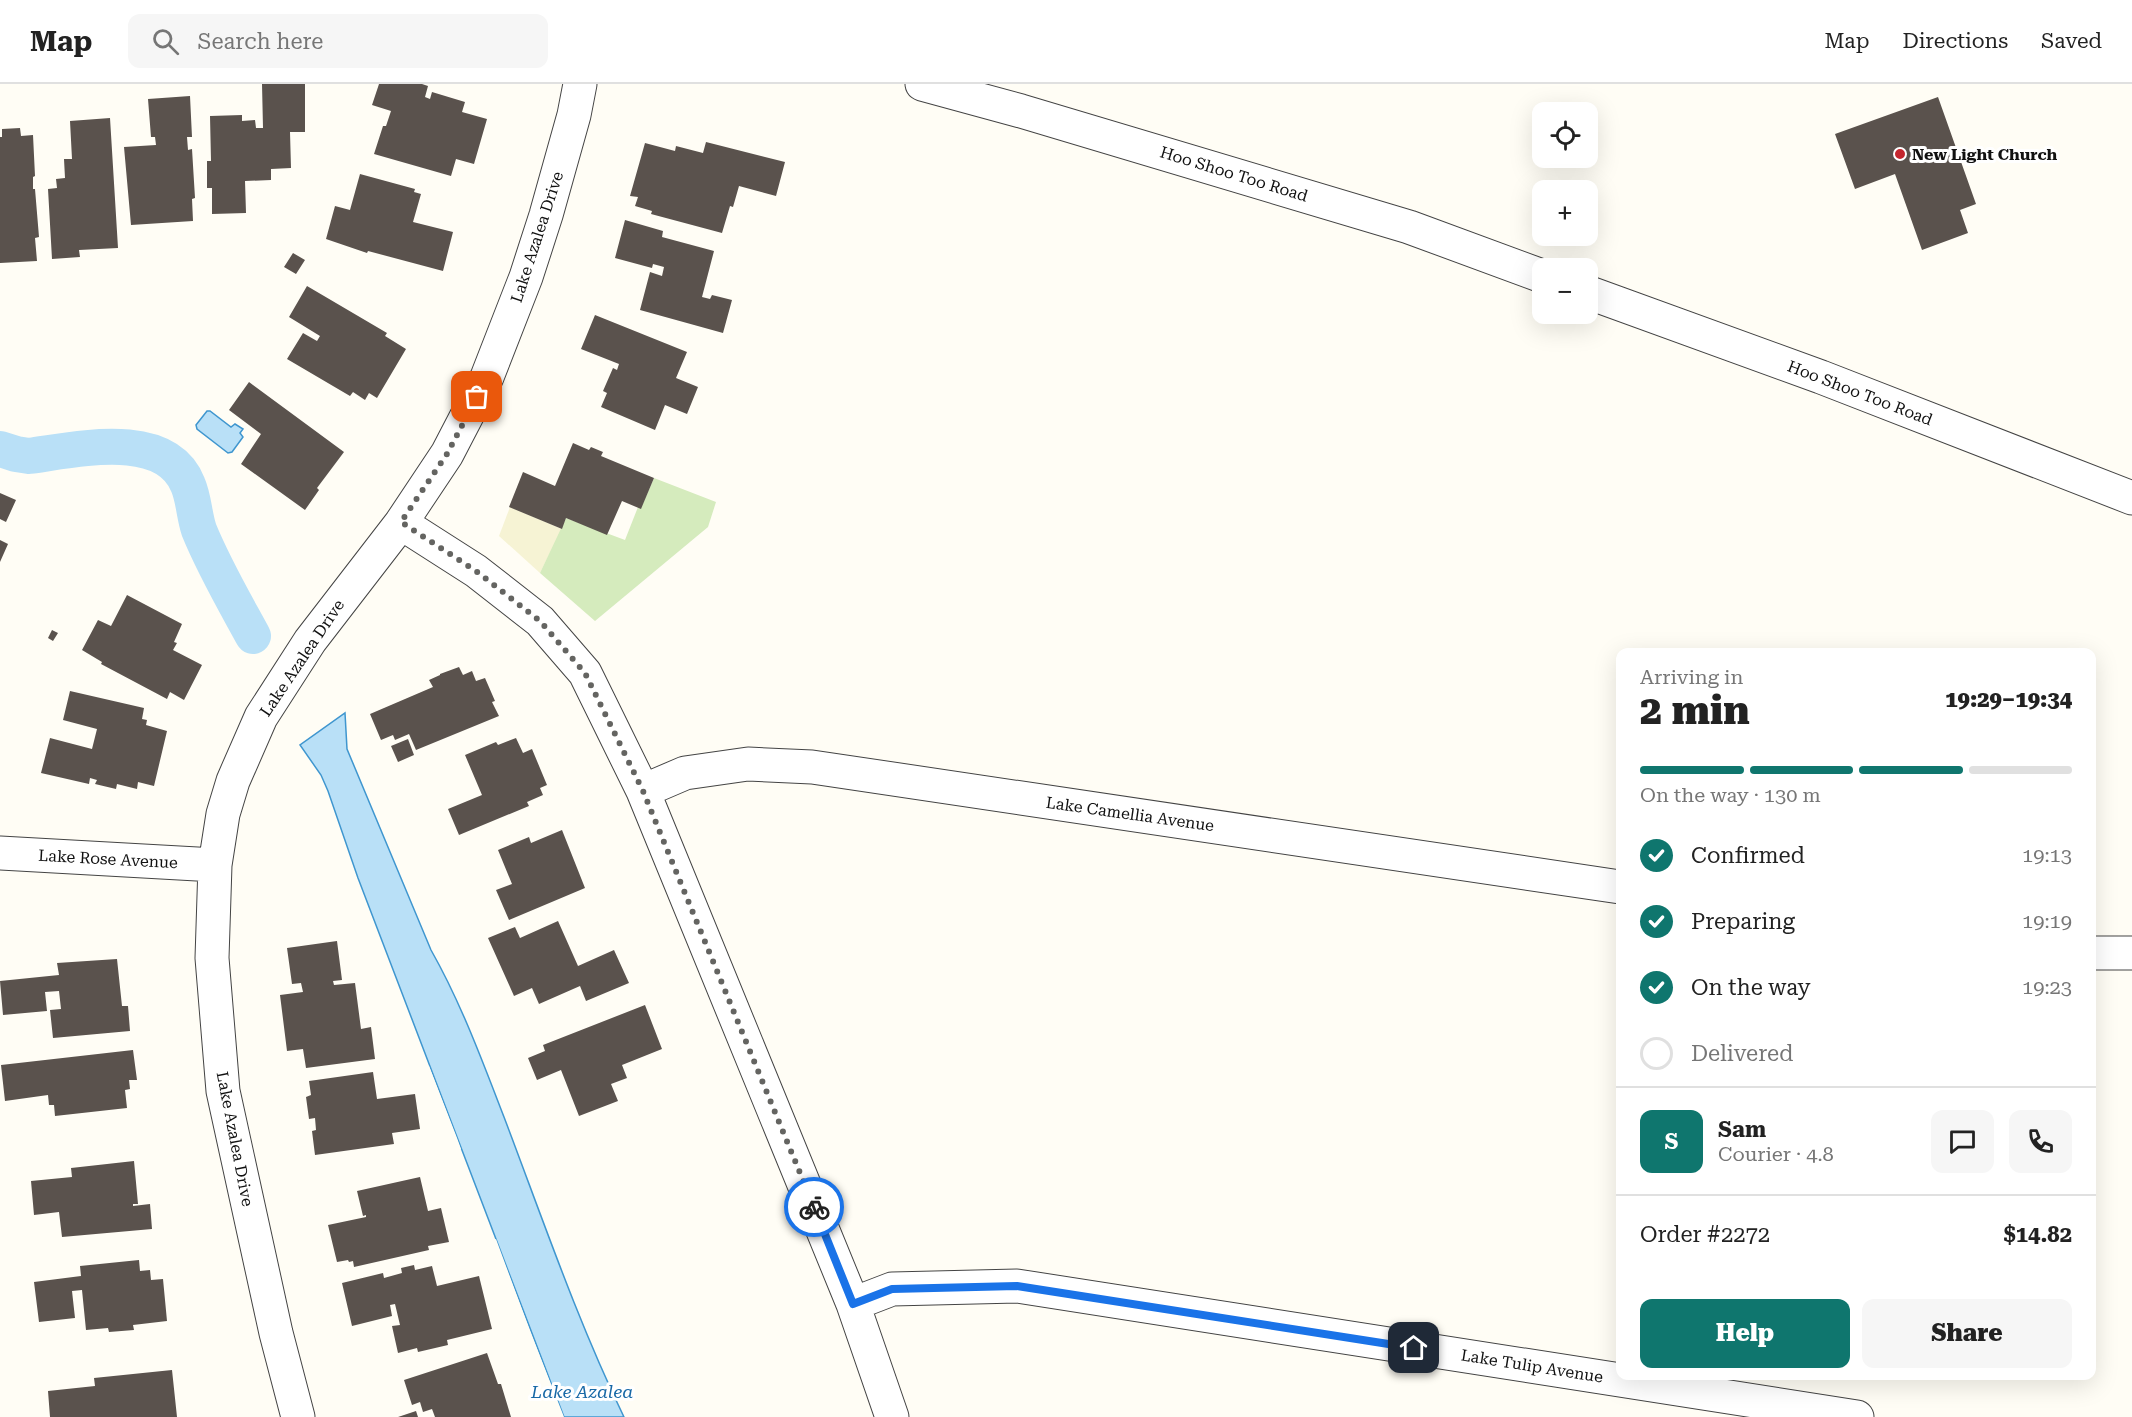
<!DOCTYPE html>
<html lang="en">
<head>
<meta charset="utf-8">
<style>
	:root { --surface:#fff; --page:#f6f6f6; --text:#222; --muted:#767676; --line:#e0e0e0; --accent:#0f766e }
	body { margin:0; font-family:"Roboto Serif",serif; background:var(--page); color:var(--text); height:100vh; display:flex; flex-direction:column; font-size:22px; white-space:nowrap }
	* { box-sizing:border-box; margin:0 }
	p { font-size:20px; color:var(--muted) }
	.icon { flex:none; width:33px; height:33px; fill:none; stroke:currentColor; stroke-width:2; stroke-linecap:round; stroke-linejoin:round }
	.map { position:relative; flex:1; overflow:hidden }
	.sheet { position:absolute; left:1616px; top:564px; width:480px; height:732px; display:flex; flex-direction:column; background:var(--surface); border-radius:12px; box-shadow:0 6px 24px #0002 }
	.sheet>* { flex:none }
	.buttons { position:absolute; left:1532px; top:18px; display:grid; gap:12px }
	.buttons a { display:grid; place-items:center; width:66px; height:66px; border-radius:12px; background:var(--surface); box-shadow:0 6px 24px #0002; font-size:30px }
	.pin { position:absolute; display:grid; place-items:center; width:51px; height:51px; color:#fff; margin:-26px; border-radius:12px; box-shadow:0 3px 9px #0006 }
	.courier { position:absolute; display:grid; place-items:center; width:60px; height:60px; margin:-30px; border:4px solid #1a73e8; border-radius:50%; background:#fff; color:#222; box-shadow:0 2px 8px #0007 }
	.overview em { font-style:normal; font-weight:800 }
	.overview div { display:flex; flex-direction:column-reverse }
	.overview { display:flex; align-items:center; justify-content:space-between; height:102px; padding:0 24px }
	h1 { font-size:39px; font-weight:800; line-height:45px }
	.bar { display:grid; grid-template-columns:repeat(4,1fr); gap:9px 6px; align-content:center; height:72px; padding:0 24px }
	.bar i { height:8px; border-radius:4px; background:var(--line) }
	.bar .current { background:var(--accent) }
	.bar p { grid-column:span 4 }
	.line { display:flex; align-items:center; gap:15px; padding:0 24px; border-top:2px solid var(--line) }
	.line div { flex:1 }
	.round { display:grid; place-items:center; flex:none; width:63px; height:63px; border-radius:12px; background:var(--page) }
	ol { padding:0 24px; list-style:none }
	li { display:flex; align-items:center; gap:18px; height:66px }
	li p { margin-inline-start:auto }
	li .icon { padding:6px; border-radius:50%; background:var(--accent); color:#fff; stroke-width:4 }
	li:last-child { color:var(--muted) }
	li i { width:33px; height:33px; border:3px solid var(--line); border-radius:50% }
	.action { display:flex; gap:12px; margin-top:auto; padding:12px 24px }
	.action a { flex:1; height:69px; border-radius:12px; background:var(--accent); color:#fff; font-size:24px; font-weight:800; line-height:69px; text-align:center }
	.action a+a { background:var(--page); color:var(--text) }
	header { display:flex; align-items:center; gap:36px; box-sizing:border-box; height:84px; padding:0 30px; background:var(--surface); border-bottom:2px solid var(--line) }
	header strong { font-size:28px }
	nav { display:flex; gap:33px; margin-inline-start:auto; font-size:21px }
	.search { width:420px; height:54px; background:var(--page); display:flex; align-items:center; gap:15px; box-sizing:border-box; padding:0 21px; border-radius:12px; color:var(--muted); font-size:22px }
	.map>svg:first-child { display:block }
	.farmland { fill:#f6f3d4 }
	.green { fill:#d5ebbd }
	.water { fill:#b9e0f7; stroke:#3f96cf; stroke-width:1.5 }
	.pier { fill:#fffdf5 }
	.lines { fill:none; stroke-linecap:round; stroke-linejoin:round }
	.canal { stroke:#b9e0f7; stroke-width:36 }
	.building { fill:#5a524d }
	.minor-casing { stroke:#444; stroke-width:35 }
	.minor { stroke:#fff; stroke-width:33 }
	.done { stroke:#646461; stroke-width:6; stroke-dasharray:0 10.8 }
	.route { stroke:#1a73e8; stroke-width:8 }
	.poi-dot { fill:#c4262e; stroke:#fff; stroke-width:2 }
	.labels { text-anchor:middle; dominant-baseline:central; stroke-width:6; stroke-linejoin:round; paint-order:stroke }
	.poi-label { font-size:16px; font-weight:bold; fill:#111; stroke:#fff; text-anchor:start }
	.street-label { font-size:16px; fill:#111; stroke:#fff }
	.water-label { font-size:18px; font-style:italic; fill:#1768a6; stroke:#fff }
</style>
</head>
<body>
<header>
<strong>Map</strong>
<div class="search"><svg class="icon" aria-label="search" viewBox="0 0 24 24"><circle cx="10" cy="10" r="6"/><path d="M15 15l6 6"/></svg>Search here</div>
<nav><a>Map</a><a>Directions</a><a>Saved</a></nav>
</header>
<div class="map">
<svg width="2132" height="1333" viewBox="0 0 2132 1333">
	<rect width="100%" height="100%" fill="#fffdf5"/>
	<path class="farmland" d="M510 423 562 445 540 489 499 452Z"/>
	<path class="green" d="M654 394 716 418 708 443 595 537 540 489 566 434 625 456 638 423 641 424Z"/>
	<path class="water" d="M207 327H210L231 343 235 340 243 345 240 349 243 353 232 368 228 369 197 345 196 341Z
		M345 629 347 665 431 866C461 919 482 976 504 1033 542 1133 577 1236 624 1333H564L358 794 328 707 321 691 300 661Z"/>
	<path class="pier" d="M429 982 457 1054 461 1065 458 1066 454 1056 427 983Z
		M496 1155 530 1247 564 1333H561L527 1248 493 1156Z"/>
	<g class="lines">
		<path class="canal" d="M0 365 16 370 29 372C75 366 166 344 188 401 194 415 194 431 199 446 214 483 234 517 253 552"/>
	</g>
	<path class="building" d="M262 0H305V48H290L291 84 271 85V96L245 97 246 129 212 130V104H207V77H211L210 32 242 31V37L255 36 256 44H263Z
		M379 0H422L428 2 425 13 430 15 432 8 465 18 462 28 487 35 474 80 456 75 451 92 374 70 383 42H386L391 27 372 21Z
		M190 12 192 53H187L188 66 192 65 195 114 192 115 193 137 131 141 124 63 156 61 155 53H151L148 15Z
		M1938 13 1976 120 1960 126 1968 149 1922 166 1895 90 1855 105 1835 50Z
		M110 34 118 164 79 166 80 173 52 175 48 105 57 104 56 95 65 94 64 75H72L70 37Z
		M20 44 21 52 33 51 35 92 33 93V105H35L39 153 35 154 37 177 0 179V53H2V45Z
		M706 58 785 78 776 112 739 102 733 123 730 122 722 149 651 130 652 127 635 122 638 113 630 112 645 59 675 67 676 62 703 69Z
		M360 90 415 105 414 108 421 110 413 138 453 148 443 187 368 167 367 169 326 155 335 122 350 126Z
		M625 136 663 147 662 153 714 167 702 213 710 215 712 211 732 216 723 249 640 226 650 188 662 192 664 183 653 180 652 184 615 174Z
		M293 169 305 176 296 190 284 183Z
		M307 202 387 249 385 252 406 265 377 314 369 309 365 316 353 308 350 312 287 275 303 249 317 257 320 252 289 233Z
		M595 231 687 268 676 294 698 303 687 330 665 321 655 346 601 323 607 309 603 307 613 284 617 286 619 280 581 265Z
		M249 298 344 368 317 404 319 406 305 426 241 380 261 350 229 326Z
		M573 359 589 366 591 363 603 368 601 372 654 394 641 425 622 417 607 451 566 434 562 445 509 423 523 388 555 402Z
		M0 409 16 416 6 438 0 435Z
		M0 456 8 460 0 478Z
		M127 511 182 540 174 558 177 559 173 566 202 581 184 616 170 608 167 615 101 580 102 578 82 566 98 536 111 542Z
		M52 546 58 549 53 557 48 554Z
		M459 583 463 591 472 587 476 597 485 594 495 617 492 618 499 632 416 666 409 650 395 656 393 651 381 656 370 630 433 603 429 596 440 591V590Z
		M70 607 144 624 142 635 147 636 146 641 167 647 154 702 138 698 137 705 117 700 116 705 95 700 97 696 90 694 89 700 41 689 50 654 92 665 97 645 63 636Z
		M516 654 523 669 532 665 547 701 540 704 543 711 527 718 529 722 459 751 448 725 482 711 465 671 496 658 498 661Z
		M408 655 414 671 398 678 391 662Z
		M562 746 585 804 509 836 496 806 512 800 498 766 529 753 531 759Z
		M558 837 578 882 614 866 629 899 586 917 580 902 539 920 532 904 514 912 488 854 515 843 520 854Z
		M337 857 342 896 333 897 334 901 355 899 361 945 371 943 375 975 306 984 303 965 287 967 280 911 303 908 301 899 292 900 287 864Z
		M117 875 122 922H128L130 947 53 954 50 926 61 925 59 907 45 908 47 927 3 931 0 897 59 891 57 879Z
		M645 921 662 965 622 981 627 994 611 1000 618 1017 579 1032 561 986 537 996 528 974 545 967 543 961Z
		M133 966 137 996H129L130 1005 125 1006 127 1024 55 1032 54 1021H49L48 1011 5 1017 1 981Z
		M373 988 377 1015 415 1010 420 1045 392 1049 394 1060 315 1071 312 1047 316 1046 315 1034 309 1035 306 1013 311 1011 309 997Z
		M134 1077 138 1120H133V1122L150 1120 152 1145 62 1153 59 1128 34 1131 31 1097 72 1093 71 1084Z
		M420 1093 428 1127 441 1124 449 1158 428 1162 429 1166 354 1183 353 1177 349 1178 348 1176 337 1178 328 1141 366 1133V1131L363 1132 357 1107Z
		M139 1176 140 1187 150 1186 151 1196 163 1195 167 1237 133 1241 134 1246 109 1248 108 1244 86 1246 82 1206 72 1207 75 1234 39 1238 34 1198 81 1192 80 1182Z
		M414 1181 415 1186 432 1182 437 1202 479 1192 492 1245 447 1256 448 1261 418 1268 417 1264 398 1269 392 1242 400 1241 395 1220 390 1221 392 1232 352 1242 342 1199 383 1189 384 1194 402 1189 401 1184Z
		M487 1269 498 1300H501L511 1333H435L432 1325 423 1328 420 1318 412 1321 404 1296Z
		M172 1286 177 1333H50L48 1307 95 1302 94 1294Z
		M416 1327 418 1333H398Z"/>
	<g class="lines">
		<g class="minor-casing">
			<path id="minor" d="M922 0 1021 27 1409 143 1542 192
				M1587 208 1821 293 2132 414
				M401 439 476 487 540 537 585 589 643 707 853 1220 892 1333
				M643 707 685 689 748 680 812 683 1620 803
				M0 769 215 781
				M2091 869H2132
				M853 1220 892 1205 1017 1202 1857 1333
				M298 1333 276 1249 223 1007 212 874 215 781 223 730 233 697 261 633 310 557 401 439 447 370 487 293 526 193 546 131 574 31 580 0"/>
		</g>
		<use href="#minor" class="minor"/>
	</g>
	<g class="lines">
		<path class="done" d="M477 313 447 370 401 438 476 487 540 537 585 589 643 707 814 1123"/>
		<path class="route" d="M814 1123 853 1220 892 1205 1017 1202 1414 1264"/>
	</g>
	<circle class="poi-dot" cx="1900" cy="70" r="6"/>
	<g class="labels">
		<g class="poi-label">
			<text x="1912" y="70">New Light Church</text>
		</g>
		<g class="street-label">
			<text transform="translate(1234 90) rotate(17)">Hoo Shoo Too Road</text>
			<text transform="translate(537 153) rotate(-72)">Lake Azalea Drive</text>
			<text transform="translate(1860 309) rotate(21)">Hoo Shoo Too Road</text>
			<text transform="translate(302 574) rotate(-56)">Lake Azalea Drive</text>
			<text transform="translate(1130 730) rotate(8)">Lake Camellia Avenue</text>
			<text transform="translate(108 775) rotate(3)">Lake Rose Avenue</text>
			<text transform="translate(235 1055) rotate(79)">Lake Azalea Drive</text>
			<text transform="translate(1532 1282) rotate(9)">Lake Tulip Avenue</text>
		</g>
		<g class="water-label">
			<text x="582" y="1307">Lake Azalea</text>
		</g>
	</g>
</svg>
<div class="buttons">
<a><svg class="icon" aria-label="locate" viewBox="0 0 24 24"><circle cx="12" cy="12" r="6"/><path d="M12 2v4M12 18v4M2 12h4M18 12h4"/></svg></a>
<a>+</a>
<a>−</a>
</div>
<div class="pin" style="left:477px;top:313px;background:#ea580c"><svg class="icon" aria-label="bag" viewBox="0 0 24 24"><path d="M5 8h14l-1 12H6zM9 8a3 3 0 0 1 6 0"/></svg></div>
<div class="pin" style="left:1414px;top:1264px;background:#1f2937"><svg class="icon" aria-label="home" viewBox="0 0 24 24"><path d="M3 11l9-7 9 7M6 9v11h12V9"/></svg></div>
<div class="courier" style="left:814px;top:1123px"><svg class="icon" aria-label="bike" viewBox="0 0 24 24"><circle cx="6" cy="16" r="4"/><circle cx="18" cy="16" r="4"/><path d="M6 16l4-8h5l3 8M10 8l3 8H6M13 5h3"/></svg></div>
<section class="sheet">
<div class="overview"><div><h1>2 min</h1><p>Arriving in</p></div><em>19:29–19:34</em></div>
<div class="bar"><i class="current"></i><i class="current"></i><i class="current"></i><i></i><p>On the way · 130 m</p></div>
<ol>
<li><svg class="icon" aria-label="check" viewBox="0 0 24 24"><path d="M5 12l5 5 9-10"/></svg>Confirmed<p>19:13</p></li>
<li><svg class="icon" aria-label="check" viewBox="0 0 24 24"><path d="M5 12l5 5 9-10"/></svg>Preparing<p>19:19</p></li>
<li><svg class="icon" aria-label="check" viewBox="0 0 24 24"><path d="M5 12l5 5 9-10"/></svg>On the way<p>19:23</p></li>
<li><i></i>Delivered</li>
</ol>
<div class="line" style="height:108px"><b class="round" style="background:var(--accent);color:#fff">S</b><div><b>Sam</b><p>Courier · 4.8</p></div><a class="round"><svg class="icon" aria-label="chat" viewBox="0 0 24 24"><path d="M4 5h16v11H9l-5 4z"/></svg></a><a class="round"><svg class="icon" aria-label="phone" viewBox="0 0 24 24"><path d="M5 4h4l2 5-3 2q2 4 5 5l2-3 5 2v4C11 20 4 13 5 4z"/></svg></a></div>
<div class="line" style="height:78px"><div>Order #2272</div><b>$14.82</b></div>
<div class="action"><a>Help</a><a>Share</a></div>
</section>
</div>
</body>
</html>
